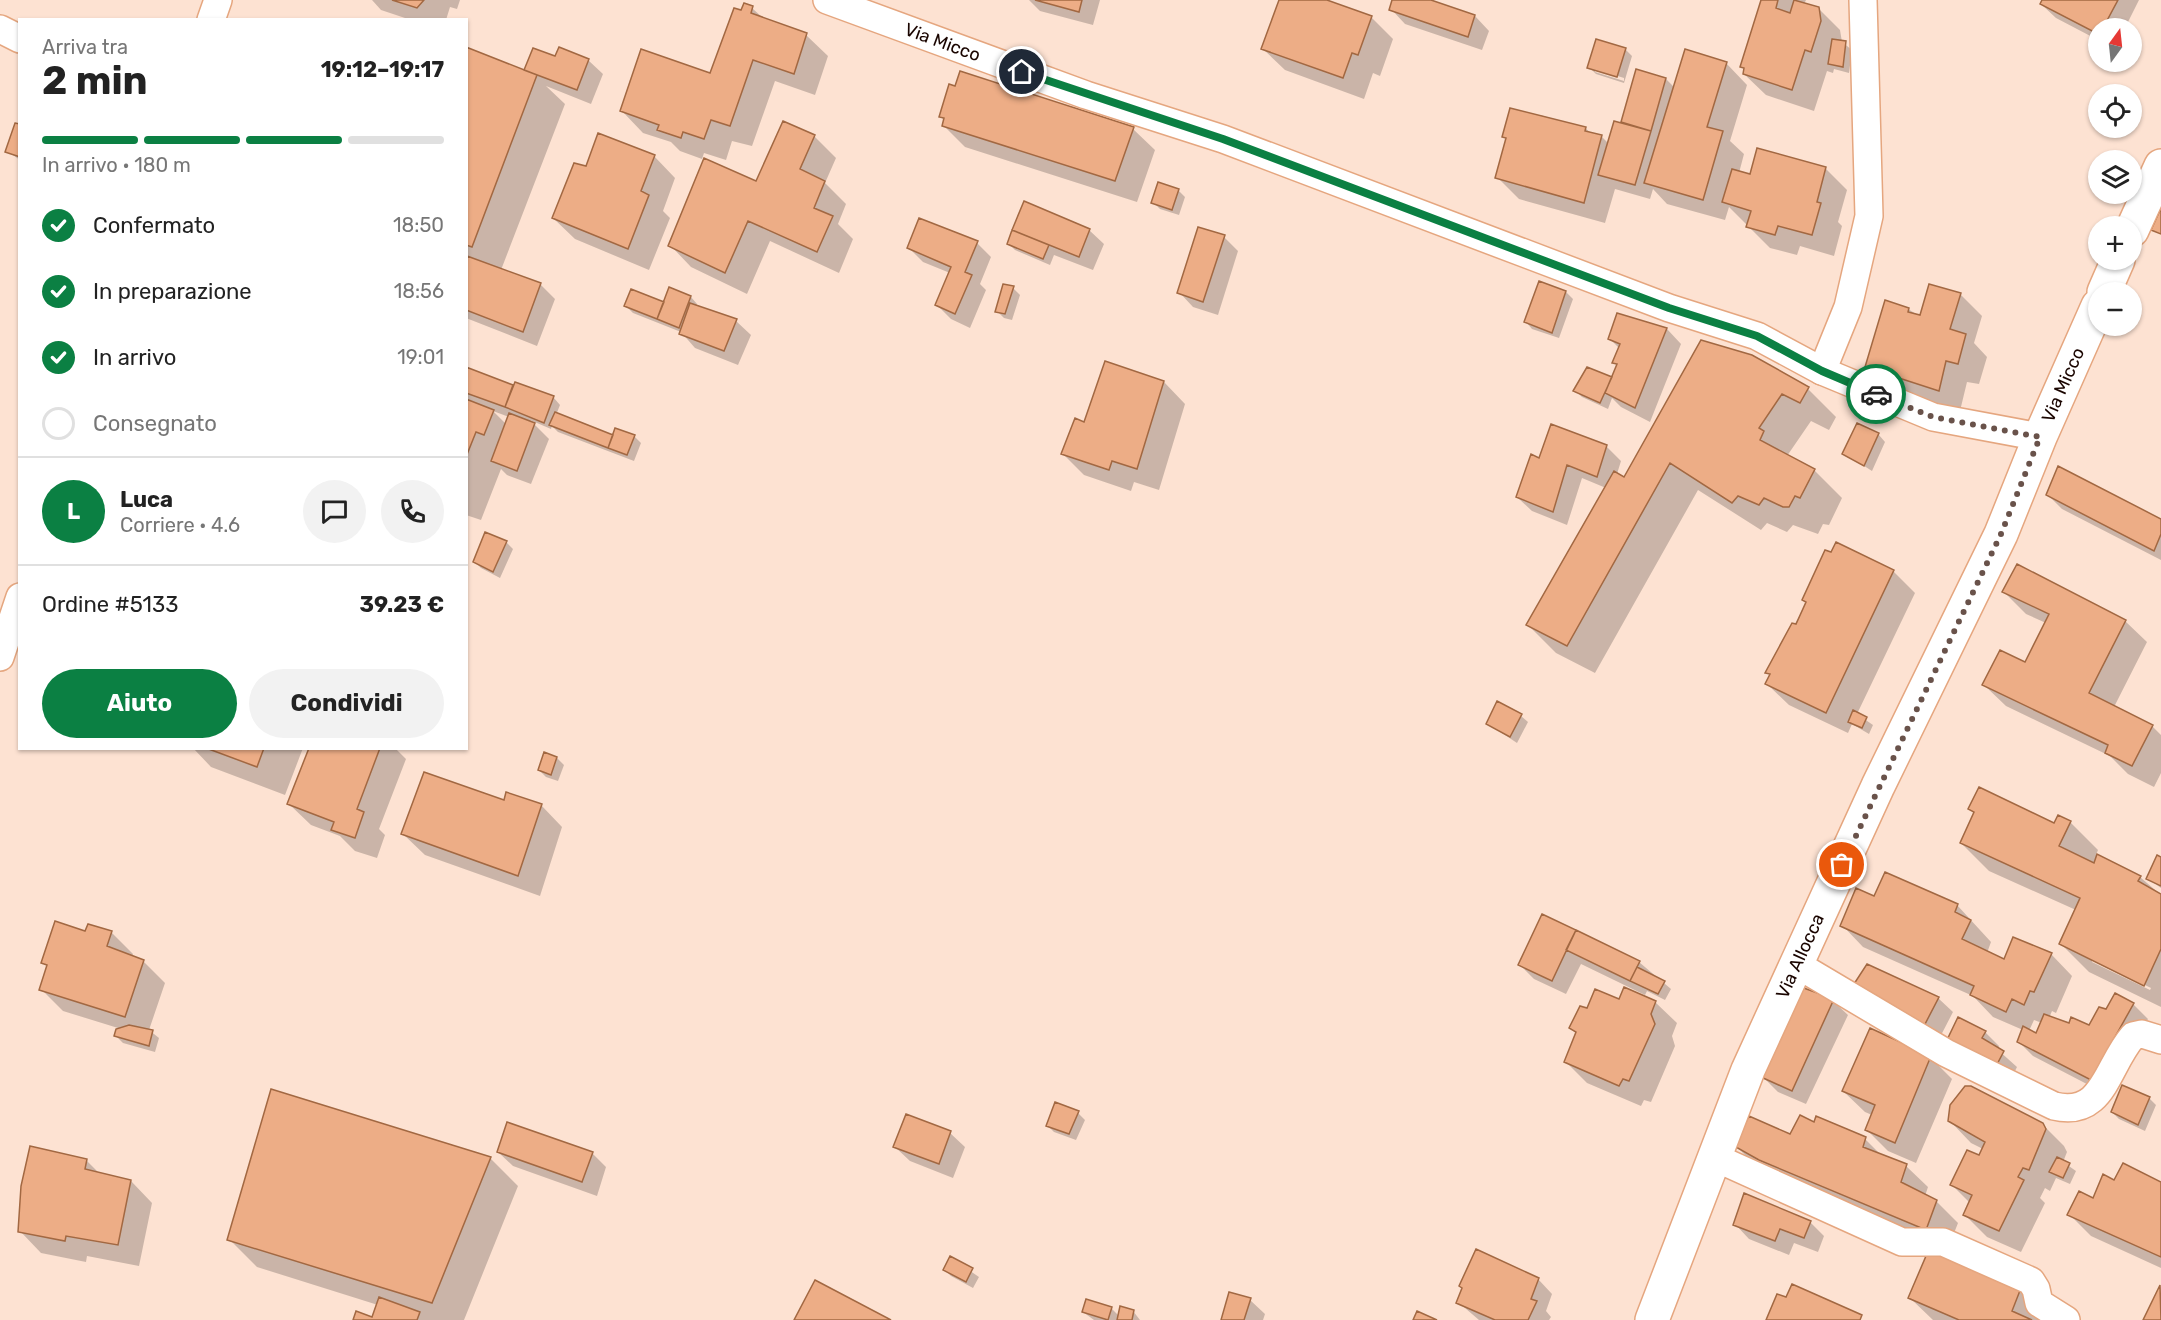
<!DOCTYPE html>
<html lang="it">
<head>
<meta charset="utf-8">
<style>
	:root { --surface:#fff; --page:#f2f2f2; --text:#222; --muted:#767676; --line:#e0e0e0; --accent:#0b8043 }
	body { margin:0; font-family:Rubik,sans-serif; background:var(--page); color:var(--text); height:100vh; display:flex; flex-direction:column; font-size:22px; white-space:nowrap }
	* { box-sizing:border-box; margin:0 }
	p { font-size:20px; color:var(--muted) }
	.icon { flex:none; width:33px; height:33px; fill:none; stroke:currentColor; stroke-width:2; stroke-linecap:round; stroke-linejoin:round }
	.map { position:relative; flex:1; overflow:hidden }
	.side { position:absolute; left:18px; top:18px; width:450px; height:732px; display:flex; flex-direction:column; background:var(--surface); border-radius:0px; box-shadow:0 2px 4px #0004 }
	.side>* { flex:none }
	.needle { width:39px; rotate:15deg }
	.controls { position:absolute; left:2088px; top:18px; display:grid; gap:12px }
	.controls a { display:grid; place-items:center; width:54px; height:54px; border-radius:50%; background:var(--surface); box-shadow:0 2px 4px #0004; font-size:30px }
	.pin { position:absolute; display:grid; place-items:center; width:51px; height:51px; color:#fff; margin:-26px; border:3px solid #fff; border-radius:50%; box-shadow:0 2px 6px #0007 }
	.courier { position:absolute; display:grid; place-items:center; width:60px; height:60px; margin:-30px; border:4px solid #0b8043; border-radius:50%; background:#fff; color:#222; box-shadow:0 2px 8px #0007 }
	.summary em { font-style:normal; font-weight:700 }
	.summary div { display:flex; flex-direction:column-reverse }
	.summary { display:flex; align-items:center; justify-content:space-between; height:102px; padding:0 24px }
	h1 { font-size:39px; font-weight:700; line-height:45px }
	.bar { display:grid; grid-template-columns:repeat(4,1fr); gap:9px 6px; align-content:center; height:72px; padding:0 24px }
	.bar i { height:8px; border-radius:4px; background:var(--line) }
	.bar .on { background:var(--accent) }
	.bar p { grid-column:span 4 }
	.line { display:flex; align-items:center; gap:15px; padding:0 24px; border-top:2px solid var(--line) }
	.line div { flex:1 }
	.round { display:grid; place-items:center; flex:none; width:63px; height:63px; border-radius:32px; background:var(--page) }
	ol { padding:0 24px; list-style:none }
	li { display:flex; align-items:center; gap:18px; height:66px }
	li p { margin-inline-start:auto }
	li .icon { padding:6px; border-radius:50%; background:var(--accent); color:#fff; stroke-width:4 }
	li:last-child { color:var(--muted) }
	li i { width:33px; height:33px; border:3px solid var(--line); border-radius:50% }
	.action { display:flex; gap:12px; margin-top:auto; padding:12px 24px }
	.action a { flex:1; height:69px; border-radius:36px; background:var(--accent); color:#fff; font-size:24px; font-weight:700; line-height:69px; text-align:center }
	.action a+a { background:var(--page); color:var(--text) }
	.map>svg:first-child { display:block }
	.shadow { fill:#0003; fill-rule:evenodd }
	.building { fill:#edad86; stroke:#a26842; stroke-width:1.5 }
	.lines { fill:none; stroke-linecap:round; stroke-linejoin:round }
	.minor-casing { stroke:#e5a67f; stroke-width:30 }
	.tertiary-casing { stroke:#e5a67f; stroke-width:36 }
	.minor { stroke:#fff; stroke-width:27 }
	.tertiary { stroke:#fff; stroke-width:33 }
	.done { stroke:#69524a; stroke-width:6; stroke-dasharray:0 10.8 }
	.route { stroke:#0b8043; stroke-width:8 }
	.labels { text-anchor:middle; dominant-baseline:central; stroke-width:6; stroke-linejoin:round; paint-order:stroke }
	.street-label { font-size:18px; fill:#1a0500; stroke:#fde2d2 }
</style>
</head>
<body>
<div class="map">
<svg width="2161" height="1320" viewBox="0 0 2161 1320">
	<rect width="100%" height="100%" fill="#fde2d2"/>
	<path class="shadow" d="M372 0H460L457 9 450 7 446 20H411L381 10Z
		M1029 0H1100L1093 25 1040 11Z
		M1281 0H1323L1371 17 1393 39 1380 76 1373 73 1364 99 1285 70 1263 49Z
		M1394 0H1427L1475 16 1489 31 1482 50 1405 24 1391 9Z
		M1763 0H1806L1804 4 1818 8 1840 30 1842 42 1852 50 1849 73 1834 69 1833 73 1827 71 1814 111 1766 95 1744 74 1745 70 1742 67Z
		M2043 0H2139L2125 28H2098V40L2056 18 2041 4Z
		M752 8 764 19 806 35 828 56 815 95 775 81 752 146 732 141 726 160 704 153 702 159 680 151 671 142 643 133 622 111 711 75Z
		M466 49 531 74 526 69 556 58 588 60 603 74 591 104 546 86 565 104 501 270 541 285 555 299 537 346 466 318Z
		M1625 49 1632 56 1624 83 1596 74 1589 67ZM1595 69 1624 78V81L1595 72Z
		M1726 63 1747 85 1730 141 1744 154 1739 173 1751 176 1826 169 1847 190 1838 222 1842 226 1834 256 1800 246 1797 255 1770 248 1729 207 1725 220 1667 204 1653 189 1650 199 1615 189 1605 223 1519 199 1497 177 1507 140 1504 136 1540 115 1585 128 1591 133 1601 136 1609 144 1622 124 1637 71 1666 79 1675 88Z
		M940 116 1133 129 1155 150 1137 202 965 147 943 125 945 121Z
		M20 126V160L7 151Z
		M814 136 836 158 825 183 846 204 838 224 853 239 839 273 770 241 747 294 691 267 670 245 757 183Z
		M654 156 675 178 663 211 670 218 649 270 575 239 553 218 587 168Z
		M1178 190 1185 197 1179 215 1160 209 1153 202Z
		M1025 203 1089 230 1104 244 1093 270 1054 255 1050 265 1015 250 1008 243Z
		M1224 237 1238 251 1218 315 1193 307 1179 292Z
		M977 243 991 257 980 284 986 290 970 328 951 319 937 305 950 273 923 262 908 247Z
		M1013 288 1020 295 1012 320 1004 318 997 311Z
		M1566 292 1573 299 1559 338 1532 329 1526 322Z
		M1960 294 1982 316 1974 343 1987 357 1979 384 1967 382 1960 411 1889 388 1867 366 1908 309 1921 317Z
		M691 297 697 304 696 306 736 321 751 335 738 365 695 348 681 332 633 313 626 306 665 303Z
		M1618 315 1667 329 1681 344 1650 422 1621 407 1612 398 1608 409 1582 397 1575 390 1612 379 1618 366 1614 363 1620 349 1609 338Z
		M1751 357 1808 389 1836 417 1829 430 1811 421 1787 456 1814 470 1842 498 1829 525 1823 524 1818 534 1793 525 1787 532 1767 523 1761 530 1698 490 1595 673 1556 653 1528 625 1606 488 1582 478 1567 525 1532 511 1517 497 1540 460 1606 446 1621 461 1617 474 1624 479Z
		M1106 363 1164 382 1185 404 1159 490 1134 482 1131 491 1084 475 1063 454 1085 424Z
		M466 369 514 387 515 383 554 398 560 405 556 415 613 437 634 436 641 443 634 461 558 432 552 426 551 429 530 420 549 439 531 484 507 475 501 469 481 520 466 515ZM493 411 509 417 506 424Z
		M1858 425 1879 435 1885 442 1872 471 1844 453Z
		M2047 494 2161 521V560L2062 509Z
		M506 542 513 549 500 578 481 568 474 561Z
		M1893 571 1915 593 1857 714 1873 725 1869 734 1852 724 1848 733 1789 705 1767 684 1771 676 1767 672 1807 603 1803 599Z
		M2004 592 2125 621 2147 642 2114 707 2152 726 2161 735V773L2154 787 2128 774 2110 756 2006 706 1984 685 2026 664 2046 623 2026 614Z
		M1521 716 1528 722 1517 743 1487 723Z
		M193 748H303L285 795 211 767Z
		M310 748H395L406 759 379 829 385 835 377 858 355 851 340 836 311 825 289 804Z
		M557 758 564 765 558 781 546 777 539 770Z
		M505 802 541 805 562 827 540 896 425 855 403 834Z
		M1970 809 2055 825 2070 822 2098 850 2096 855 2140 877 2161 895V1007L2089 972 2061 944 2076 910 1989 871 1961 843 1975 813ZM2092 959 2151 988 2150 990 2092 962Z
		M2161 859V888L2147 878Z
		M1875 897 1957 905 1991 942 1987 953 2005 961 2051 954 2072 976 2056 1013 2052 1011 2049 1018 2090 1027 2107 1011 2115 995 2133 1004 2148 1019 2106 1094 2033 1056 2018 1041 2023 1030 1993 1017 1973 996 1863 947 1842 925ZM2034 1020 2042 1023 2037 1035 2029 1031Z
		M1543 916 1639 962 1671 989 1665 1000 1647 991 1645 995 1581 964 1566 994 1534 979 1519 964Z
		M111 932 133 954 132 957 143 961 165 983 149 1030 159 1038 155 1052 123 1043 116 1036 118 1028 63 1011 41 989 48 967 43 963 86 933Z
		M1938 998 1953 1012 1938 1041 1869 1001Z
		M1620 1001 1655 1002 1677 1023 1672 1036 1675 1046 1651 1102 1644 1100 1641 1106 1587 1083 1565 1061 1577 1034 1571 1028 1588 1010Z
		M1833 1001 1848 1015 1806 1104 1778 1092 1763 1077Z
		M1985 1032 1999 1046 1998 1050 2017 1067 2009 1083 1962 1056Z
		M1930 1057 1952 1079 1916 1163 1888 1151 1867 1130 1872 1115 1865 1112 1843 1091Z
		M2149 1098 2156 1105 2145 1131 2119 1119 2112 1112Z
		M1078 1113 1085 1120 1076 1140 1054 1132 1047 1125Z
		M1950 1121 2042 1124 2064 1146 2067 1152 2063 1162 2076 1171 2070 1184 2056 1178 2050 1191 2045 1188 2040 1198 2045 1203 2021 1252 1987 1237 1965 1215 1970 1203 1952 1185 1980 1157 1983 1149 1971 1143Z
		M1814 1124 1865 1139 1882 1156 1906 1166 1928 1187 1925 1196 1936 1201 1958 1223 1947 1251 1758 1168 1736 1146 1791 1136Z
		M950 1133 965 1147 953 1178 910 1161 895 1147Z
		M498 1152 592 1153 606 1167 597 1196 513 1166Z
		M490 1158 518 1186 464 1320H355L373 1319 378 1305 257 1267 229 1239Z
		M86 1160 100 1174 131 1181 152 1203 139 1266 87 1256 86 1262 41 1253 20 1231Z
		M2115 1182 2161 1183V1268L2091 1236 2069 1214Z
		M1810 1222 1824 1236 1818 1252 1794 1243 1789 1255 1749 1239 1735 1224Z
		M951 1258 979 1277 973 1288 951 1276 944 1269Z
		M1538 1279 1552 1294 1546 1311 1551 1317 1549 1320H1479L1458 1302 1463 1288Z
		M2021 1290 2042 1311 2039 1320H1933L1910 1298Z
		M1250 1300 1265 1314 1263 1320H1222Z
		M1111 1308 1119 1316 1133 1311 1140 1320H1094L1083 1312Z"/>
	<path class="building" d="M392 0H424L417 8Z
		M1035 0H1082L1079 12Z
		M1279 0H1327L1372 16 1358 55 1352 53 1343 78 1261 49Z
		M1392 0H1431L1475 15 1468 37 1389 10Z
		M1761 0H1778L1776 8 1790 13 1794 0 1819 7 1821 21 1811 52 1805 50 1792 90 1743 74 1744 68 1740 67Z
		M2042 0H2118L2103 28H2098V34L2040 4Z
		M744 3 753 6 751 13 807 33 794 74 753 60 730 126 711 120 704 139 683 132 681 138 657 130 659 125 620 111 641 49 710 73 734 8 741 10Z
		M1596 39 1626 48 1617 77 1587 68Z
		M1832 39 1846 41 1843 67 1828 64Z
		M466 47 537 75 472 247 466 245Z
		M559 47 589 59 577 90 524 70 533 48 555 56Z
		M1685 49 1727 62 1707 127 1723 131 1703 200 1644 183Z
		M1636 69 1666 78 1651 131 1621 122Z
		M960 71 1134 127 1115 181 942 126 944 118 939 117 949 84 955 86Z
		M1510 108 1586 127 1585 131 1602 135 1584 203 1495 178 1506 138 1502 137Z
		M783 121 815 135 800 169 825 181 814 208 833 216 817 252 748 221 725 273 668 246 704 158 756 181Z
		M1614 121 1651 131 1635 185 1598 175Z
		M15 123 20 124V157L5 152Z
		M598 133 655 155 641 191 649 195 628 249 552 218 574 163 586 166Z
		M1757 148 1826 167 1817 202 1821 203 1812 235 1778 226 1775 235 1746 227 1751 211 1722 202 1732 169 1750 174Z
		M1158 182 1179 189 1172 210 1151 203Z
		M1024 201 1090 229 1079 257 1012 230Z
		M2161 208V234L2151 230Z
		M919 218 978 241 965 272 972 275 955 314 935 305 951 267 907 248Z
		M1198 227 1225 235 1203 302 1177 293Z
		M1012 230 1049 245 1043 259 1007 244Z
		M467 256 541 283 523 332 466 310Z
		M1539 281 1566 291 1552 333 1524 322Z
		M1003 284 1014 286 1005 314 995 312Z
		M1929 284 1961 293 1950 329 1966 334 1958 364 1946 361 1939 391 1865 367 1885 300 1909 308 1908 312 1920 315Z
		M669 287 691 296 679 328 657 319Z
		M631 289 664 302 657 319 624 306Z
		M690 303 737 319 724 351 679 334Z
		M1617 313 1667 328 1635 408 1605 393 1617 364 1612 363 1620 344 1608 339Z
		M1701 340 1752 355 1809 387 1800 403 1782 394 1759 428 1764 431 1760 440 1815 469 1800 498 1795 496 1789 507H1783L1764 498 1759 505 1738 496 1732 503 1670 463 1567 646 1526 625 1614 471 1624 477Z
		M1105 361 1164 381 1137 469 1112 461 1109 470 1061 454 1075 418 1084 422Z
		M466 367 513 385 505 407 466 393Z
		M1587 367 1612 377 1600 403 1573 391Z
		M515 382 554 396 544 423 505 407Z
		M466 399 494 410 484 435 476 432 466 457Z
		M555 412 613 435 608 448 549 425Z
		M509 413 535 423 517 471 491 461Z
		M1857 423 1879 433 1864 466 1842 454Z
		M1551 424 1607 445 1597 477 1567 465 1553 512 1516 497 1531 454 1539 458Z
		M615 428 635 435 627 455 608 448Z
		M2058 466 2161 519V534L2154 551 2046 495Z
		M485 532 507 541 493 572 473 562Z
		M1836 542 1894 570 1826 713 1765 684 1770 674 1765 673 1792 623 1796 624 1806 602 1802 600 1825 550 1831 552Z
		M2017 564 2126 620 2089 693 2153 725 2132 766 2105 753 2108 745 1982 685 2000 650 2025 662 2049 614 2002 592Z
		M1497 701 1522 714 1510 737 1486 724Z
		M1853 710 1867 717 1862 728 1848 722Z
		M206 748H264L257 767Z
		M309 748H380L357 809 364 812 355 838 331 830 334 822 287 804Z
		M544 752 557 757 551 775 538 770Z
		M424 772 504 800 506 792 542 804 518 876 401 834Z
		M1979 787 2054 823 2058 815 2071 821 2059 846 2094 863 2097 854 2141 876 2138 881 2161 894V949L2144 986 2059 944 2080 898 1960 843 1974 812 1968 809Z
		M2157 855 2161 857V886L2146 879Z
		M1885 872 1958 904 1955 912 1971 920 1962 939 2004 959 2013 937 2052 953 2034 992 2030 991 2024 1005 2012 999 2006 1012 1970 995 1974 986 1840 926 1856 888 1874 896Z
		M1542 914 1576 930 1552 981 1518 965Z
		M55 921 85 931 88 924 112 931 107 946 144 960 125 1017 39 990 47 965 41 963Z
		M1576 930 1640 961 1630 981 1566 950Z
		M1867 964 1939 997 1923 1028 1852 987Z
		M1637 967 1665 981 1658 994 1630 981Z
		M1624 987 1656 1001 1651 1014 1655 1024 1629 1081 1623 1079 1619 1086 1564 1062 1576 1032 1569 1028 1580 1006 1587 1008 1595 989 1619 999Z
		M1801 987 1834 999 1792 1091 1761 1077Z
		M2115 993 2134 1003 2091 1080 2017 1042 2023 1026 2036 1033 2044 1014 2069 1023 2071 1017 2089 1025 2099 1007 2106 1009Z
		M1958 1017 1986 1031 1982 1038 2004 1051 1994 1070 1946 1042Z
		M129 1025 153 1030 149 1046 114 1036 116 1029Z
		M1870 1028 1931 1056 1895 1143 1865 1130 1875 1105 1842 1091Z
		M2122 1085 2150 1097 2138 1125 2111 1112Z
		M1965 1086H1971L2043 1123 2046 1129 2029 1170 2023 1168 2018 1177 2024 1180 1999 1231 1963 1215 1972 1195 1950 1185 1967 1150 1979 1155 1985 1142 1948 1121 1950 1105Z
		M271 1089 491 1157 432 1303 227 1240Z
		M1055 1102 1079 1111 1069 1134 1046 1126Z
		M906 1114 951 1131 939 1164 893 1147Z
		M1800 1115 1814 1122 1816 1116 1866 1137 1863 1147 1907 1164 1901 1182 1937 1200 1926 1230 1759 1160 1734 1146 1749 1116 1790 1134Z
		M507 1122 593 1152 582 1182 497 1152Z
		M30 1146 87 1159 85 1169 131 1180 118 1245 66 1236 65 1241 18 1232 21 1186Z
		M2057 1157 2070 1163 2063 1178 2049 1172Z
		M2123 1163 2161 1182V1257L2067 1215 2079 1191 2093 1198 2103 1174 2114 1180Z
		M1744 1193 1811 1221 1804 1238 1780 1229 1775 1241 1733 1225Z
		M1476 1249 1539 1278 1531 1299 1537 1301 1528 1320H1495L1456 1303 1462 1288 1459 1286Z
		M1929 1249 2021 1288 2012 1311 2032 1320H1959L1908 1298Z
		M950 1256 973 1268 966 1282 943 1270Z
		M815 1280 891 1320H794Z
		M1792 1284 1862 1315 1860 1320H1766L1777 1294 1786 1297Z
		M2160 1285 2161 1320H2143Z
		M1229 1292 1251 1298 1244 1320H1221Z
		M379 1297 420 1312 417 1320H353L356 1311 372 1317Z
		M1086 1299 1112 1307 1108 1320 1082 1312Z
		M1120 1306 1134 1310 1132 1320H1117Z
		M1417 1311 1437 1320H1413Z"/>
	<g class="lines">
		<g class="minor-casing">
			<g id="minor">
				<path id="s1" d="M827 0 1086 95 1223 139 1669 308 1757 336 1822 371 1933 417 2040 437"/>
				<path d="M211 20 218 0"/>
				<path d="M0 29 20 39"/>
				<path d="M1822 371 1848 307 1869 216 1863 0"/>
				<path d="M0 657 20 597"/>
				<path d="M1796 964 1946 1053 2054 1106C2104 1118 2106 1067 2133 1036L2142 1034 2161 1040"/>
				<path d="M1716 1158 1902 1242H1943L2031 1281 2036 1289 2039 1303 2066 1320"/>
			</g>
		</g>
		<g class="tertiary-casing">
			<g id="tertiary">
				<path d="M2132 230 2161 166"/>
				<path d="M2104 292 2118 260"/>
				<path id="s2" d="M1652 1320 1748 1070 1878 786 2001 534 2040 437 2098 306"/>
			</g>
		</g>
		<use href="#minor" class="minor"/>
		<use href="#tertiary" class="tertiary"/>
	</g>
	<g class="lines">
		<path class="done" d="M1842 865 2001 534 2040 437 1933 417 1876 394"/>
		<path class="route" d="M1022 72 1223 139 1669 308 1757 336 1822 371 1876 394"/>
	</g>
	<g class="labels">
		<g class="street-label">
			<text stroke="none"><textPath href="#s1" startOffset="123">Via Micco</textPath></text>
			<text stroke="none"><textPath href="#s2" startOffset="1022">Via Micco</textPath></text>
			<text stroke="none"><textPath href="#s2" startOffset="393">Via Allocca</textPath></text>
		</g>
	</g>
</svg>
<div class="controls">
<a><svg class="needle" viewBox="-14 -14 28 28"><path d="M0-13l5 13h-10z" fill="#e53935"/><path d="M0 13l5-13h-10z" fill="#767676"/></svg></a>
<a><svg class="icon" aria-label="locate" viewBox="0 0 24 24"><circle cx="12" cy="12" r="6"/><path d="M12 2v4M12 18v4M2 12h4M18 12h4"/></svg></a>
<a><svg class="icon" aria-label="layers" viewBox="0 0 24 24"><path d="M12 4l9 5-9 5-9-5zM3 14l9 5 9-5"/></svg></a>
<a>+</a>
<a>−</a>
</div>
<div class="pin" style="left:1842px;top:865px;background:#ea580c"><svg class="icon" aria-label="bag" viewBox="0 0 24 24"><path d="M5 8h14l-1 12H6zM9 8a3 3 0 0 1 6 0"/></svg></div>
<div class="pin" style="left:1022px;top:72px;background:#1f2937"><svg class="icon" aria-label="home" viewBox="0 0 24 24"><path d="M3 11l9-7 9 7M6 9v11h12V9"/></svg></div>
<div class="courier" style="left:1876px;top:394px"><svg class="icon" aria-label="car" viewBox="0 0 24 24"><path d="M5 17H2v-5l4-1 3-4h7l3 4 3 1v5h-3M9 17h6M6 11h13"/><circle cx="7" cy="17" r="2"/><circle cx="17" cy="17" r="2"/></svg></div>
<section class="side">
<div class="summary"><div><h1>2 min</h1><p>Arriva tra</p></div><em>19:12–19:17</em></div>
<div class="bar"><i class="on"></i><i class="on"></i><i class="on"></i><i></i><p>In arrivo · 180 m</p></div>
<ol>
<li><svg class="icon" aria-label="check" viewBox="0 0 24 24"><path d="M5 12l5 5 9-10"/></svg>Confermato<p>18:50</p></li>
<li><svg class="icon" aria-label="check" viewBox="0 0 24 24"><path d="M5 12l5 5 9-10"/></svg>In preparazione<p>18:56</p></li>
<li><svg class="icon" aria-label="check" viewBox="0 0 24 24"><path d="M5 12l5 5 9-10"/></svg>In arrivo<p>19:01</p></li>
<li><i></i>Consegnato</li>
</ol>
<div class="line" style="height:108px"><b class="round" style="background:var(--accent);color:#fff">L</b><div><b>Luca</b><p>Corriere · 4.6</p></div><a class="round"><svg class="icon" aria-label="chat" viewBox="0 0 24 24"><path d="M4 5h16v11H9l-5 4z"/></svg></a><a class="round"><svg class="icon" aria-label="phone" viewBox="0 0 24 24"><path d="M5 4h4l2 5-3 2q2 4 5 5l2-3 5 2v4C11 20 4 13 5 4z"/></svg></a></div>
<div class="line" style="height:78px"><div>Ordine #5133</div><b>39.23 €</b></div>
<div class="action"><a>Aiuto</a><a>Condividi</a></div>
</section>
</div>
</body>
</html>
